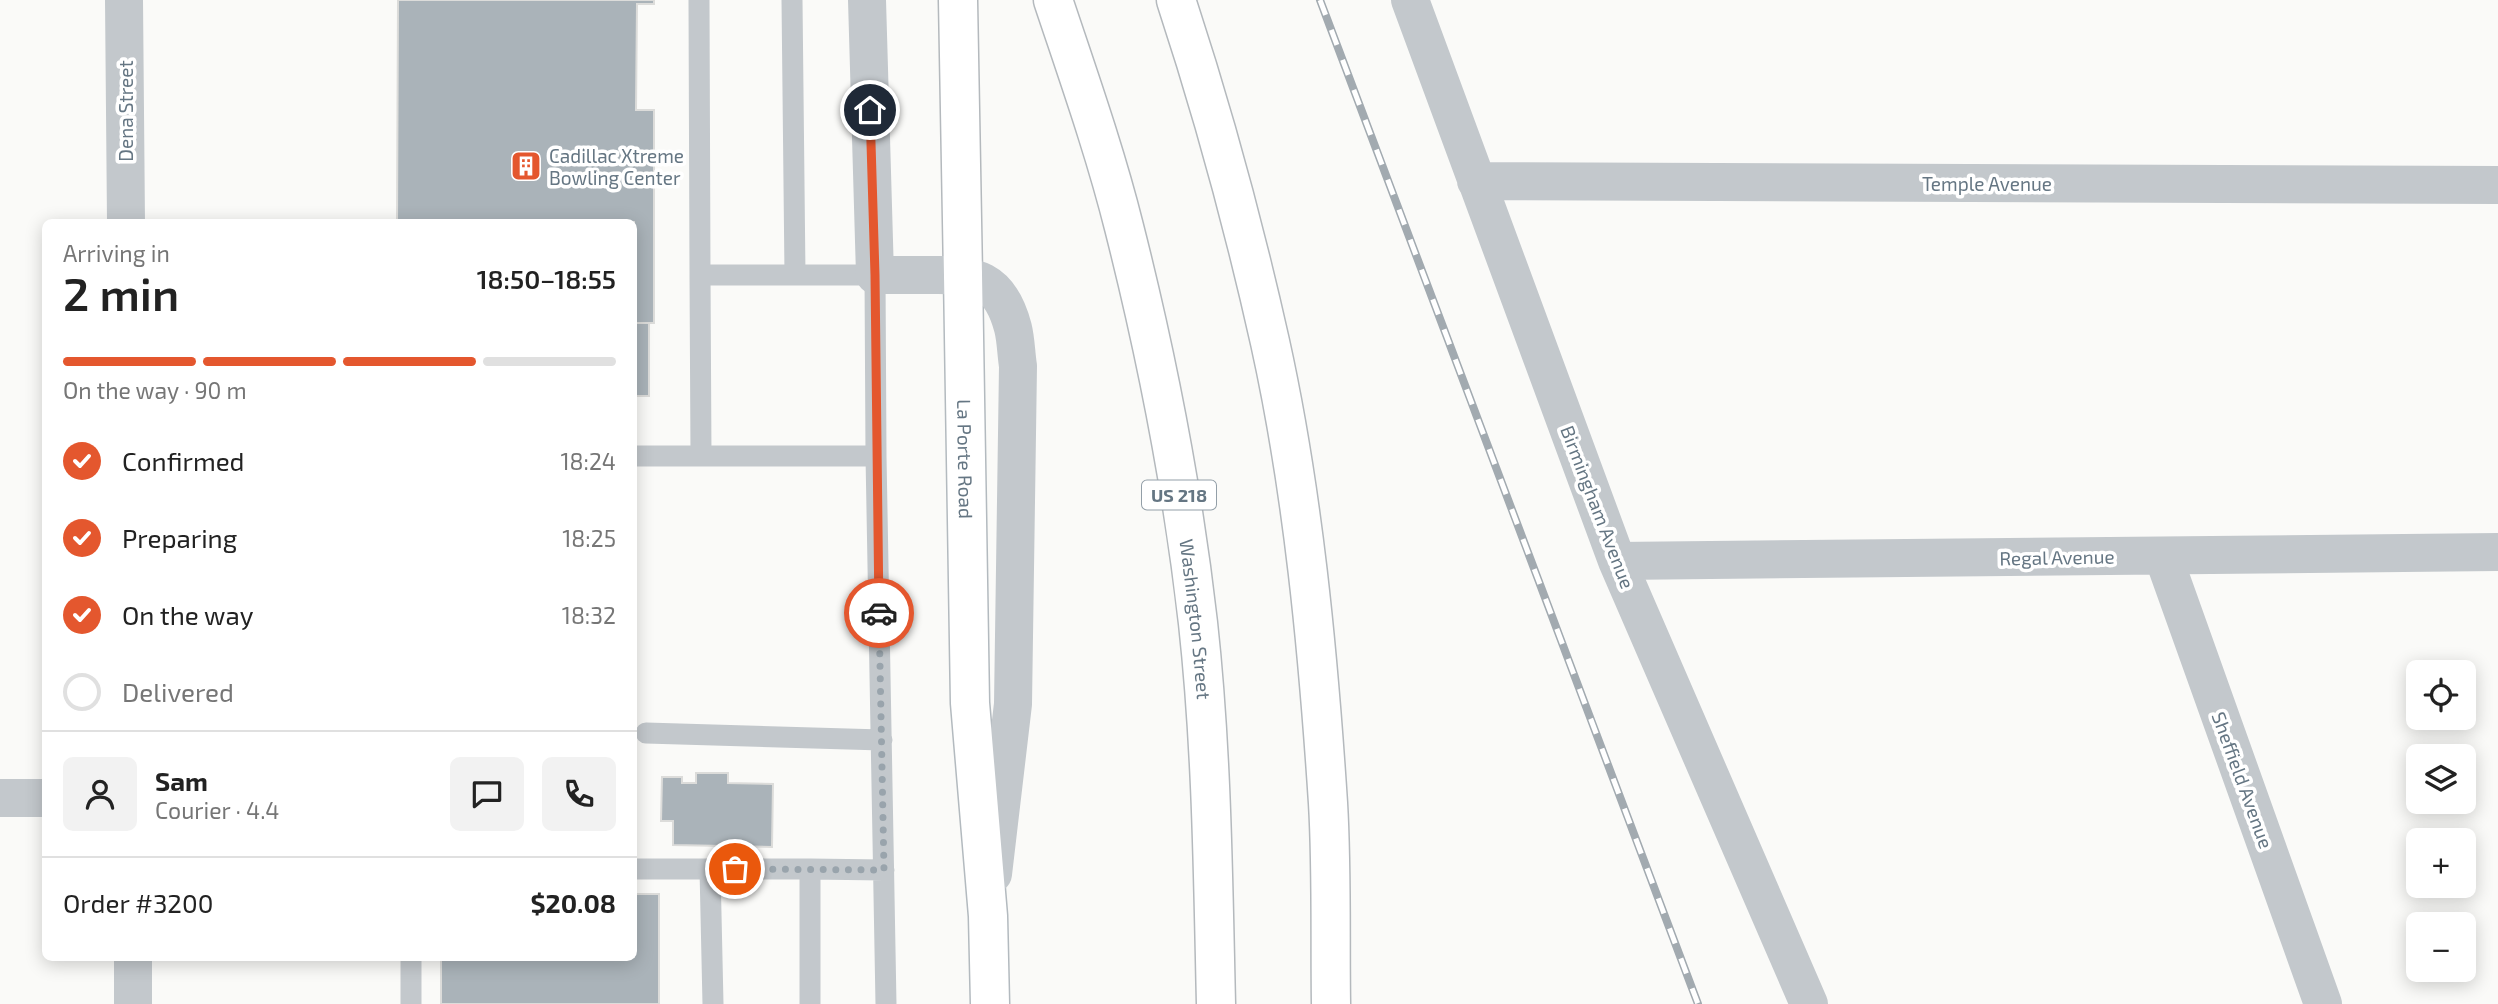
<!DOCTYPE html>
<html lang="en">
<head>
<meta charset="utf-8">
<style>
	:root { --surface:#fff; --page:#f2f2f2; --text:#222; --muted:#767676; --line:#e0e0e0; --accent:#e4572e }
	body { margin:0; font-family:"Exo 2",sans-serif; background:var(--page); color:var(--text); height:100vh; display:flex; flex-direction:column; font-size:26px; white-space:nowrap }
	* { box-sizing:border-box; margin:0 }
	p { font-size:23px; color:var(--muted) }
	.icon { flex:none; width:38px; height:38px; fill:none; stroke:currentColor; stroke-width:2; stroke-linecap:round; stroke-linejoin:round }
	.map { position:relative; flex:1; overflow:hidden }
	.details { position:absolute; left:42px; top:219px; width:595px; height:742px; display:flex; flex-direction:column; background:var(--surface); border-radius:10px; box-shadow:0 4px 18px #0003 }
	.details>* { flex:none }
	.tools { position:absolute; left:2406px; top:660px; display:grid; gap:14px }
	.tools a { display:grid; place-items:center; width:70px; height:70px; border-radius:10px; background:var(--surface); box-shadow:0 4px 18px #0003; font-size:35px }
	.pin { position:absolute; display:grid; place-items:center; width:60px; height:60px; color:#fff; margin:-30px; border:4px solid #fff; border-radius:50%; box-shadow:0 2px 7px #0007 }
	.courier { position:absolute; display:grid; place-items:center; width:70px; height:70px; margin:-35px; border:5px solid #e4572e; border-radius:50%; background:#fff; color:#222; box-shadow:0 2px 9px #0007 }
	.headline em { font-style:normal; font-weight:600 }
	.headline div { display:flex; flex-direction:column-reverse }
	.headline { display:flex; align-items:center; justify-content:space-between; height:119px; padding:0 21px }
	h1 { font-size:46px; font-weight:600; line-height:52px }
	.bar { display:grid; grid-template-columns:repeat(4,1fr); gap:10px 7px; align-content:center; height:84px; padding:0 21px }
	.bar i { height:9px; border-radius:5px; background:var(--line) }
	.bar .on { background:var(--accent) }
	.bar p { grid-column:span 4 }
	.line { display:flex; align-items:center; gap:18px; padding:0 21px; border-top:2px solid var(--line) }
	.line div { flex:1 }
	.round { display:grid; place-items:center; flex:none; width:74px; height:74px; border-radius:10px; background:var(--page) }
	ol { padding:0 21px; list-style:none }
	li { display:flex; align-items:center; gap:21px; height:77px }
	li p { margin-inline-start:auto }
	li .icon { padding:7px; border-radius:50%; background:var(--accent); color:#fff; stroke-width:4 }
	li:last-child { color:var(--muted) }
	li i { width:38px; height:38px; border:4px solid var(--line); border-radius:50% }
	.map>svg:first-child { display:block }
	.building { fill:#aab3b9; stroke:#dcdcda; stroke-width:2 }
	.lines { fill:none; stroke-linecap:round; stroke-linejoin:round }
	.secondary-casing { stroke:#b3babf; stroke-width:41 }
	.highway-casing { stroke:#b4b9bd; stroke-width:41 }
	.lane { stroke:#c3c8cc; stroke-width:21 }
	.street { stroke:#c3c8cc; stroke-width:38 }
	.secondary { stroke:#fff; stroke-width:38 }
	.highway { stroke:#fff; stroke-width:38 }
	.rail-casing { stroke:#a2aab0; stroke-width:8 }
	.rail { stroke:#fff; stroke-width:5; stroke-dasharray:16; stroke-linecap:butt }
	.done { stroke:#99a4ac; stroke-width:7; stroke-dasharray:0 12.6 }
	.route { stroke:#e4572e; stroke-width:9 }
	.labels { text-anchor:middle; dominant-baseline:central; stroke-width:7; stroke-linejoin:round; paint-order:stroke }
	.shield { fill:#fff; stroke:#939fa8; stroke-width:2 }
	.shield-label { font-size:18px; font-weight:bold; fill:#657683 }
	.street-label { font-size:19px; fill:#657683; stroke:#fff }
	.poi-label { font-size:19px; fill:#657683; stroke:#fff; text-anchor:start }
</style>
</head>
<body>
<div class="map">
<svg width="2498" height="1004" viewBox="0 0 2498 1004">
	<rect width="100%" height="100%" fill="#fafaf8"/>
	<path class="building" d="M398 0H654V4H637L636 110H654V323H634V222H397Z
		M634 323H649V396H634Z
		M696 773H728V783L773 784 772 847 673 845V821H661L662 777H682V783H696Z
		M634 894H659V1004H441V957H634Z"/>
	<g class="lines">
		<g class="secondary-casing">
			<g id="secondary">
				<path id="s1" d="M963 275 970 703 988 916 990 1004"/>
			</g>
		</g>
		<g class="highway-casing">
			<g id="highway">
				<path d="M958 0 963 275"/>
				<path id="s2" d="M1053 0C1078 75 1105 151 1124 227 1157 357 1183 491 1198 623 1212 750 1213 877 1216 1004"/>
				<path d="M1176 0C1213 112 1244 226 1270 342 1303 491 1318 650 1328 803 1332 870 1330 937 1331 1004"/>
			</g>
		</g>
		<path class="lane" d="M699 0 700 275H875L876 456 886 1004
			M792 0 795 275
			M700 275 701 456
			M634 456H876
			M646 733 882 740
			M634 869H710
			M810 869 884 870
			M411 957V1004
			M713 1004 710 869H810V1004"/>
		<path class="street" d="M124 0 126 222
			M867 0 875 275C894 275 912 275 930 275 975 274 1000 278 1013 328 1016 340 1016 353 1018 366L1013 704 993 874
			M1410 0 1617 561 1809 1004
			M1476 181 2498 185
			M2163 556 2323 1004
			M1617 561 2498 552
			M0 798H46
			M133 957V1004"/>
		<use href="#secondary" class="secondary"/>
		<use href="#highway" class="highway"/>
		<g class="rail-casing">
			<path id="rail" d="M1320 0 1698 1004"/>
		</g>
		<use href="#rail" class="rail"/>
	</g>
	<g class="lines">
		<path class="done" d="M735 869 884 870 879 613"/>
		<path class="route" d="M870 110 875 275 879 613"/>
	</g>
	<defs>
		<g id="building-square" transform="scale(1.575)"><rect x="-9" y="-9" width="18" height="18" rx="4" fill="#e4572e" stroke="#fff"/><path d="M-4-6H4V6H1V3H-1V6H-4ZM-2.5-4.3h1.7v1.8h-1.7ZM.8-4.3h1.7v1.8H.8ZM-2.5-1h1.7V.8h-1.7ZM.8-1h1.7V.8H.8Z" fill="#fff"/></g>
	</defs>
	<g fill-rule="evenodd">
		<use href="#building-square" x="526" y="166"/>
	</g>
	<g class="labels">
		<rect class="shield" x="1142" y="480.5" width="74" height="29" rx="5"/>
		<g class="shield-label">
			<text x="1179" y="495">US 218</text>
		</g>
		<g class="street-label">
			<text transform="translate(125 111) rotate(-90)">Dena Street</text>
			<text x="1987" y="183">Temple Avenue</text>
			<text stroke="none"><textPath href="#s1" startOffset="184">La Porte Road</textPath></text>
			<text transform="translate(1598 507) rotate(69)">Birmingham Avenue</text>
			<text transform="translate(2057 557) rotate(-1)">Regal Avenue</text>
			<text stroke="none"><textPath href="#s2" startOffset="637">Washington Street</textPath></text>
			<text transform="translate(2243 780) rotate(70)">Sheffield Avenue</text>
		</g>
		<g class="poi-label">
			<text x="549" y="155">Cadillac Xtreme<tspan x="549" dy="22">Bowling Center</tspan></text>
		</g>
	</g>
</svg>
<div class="tools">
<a><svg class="icon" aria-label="locate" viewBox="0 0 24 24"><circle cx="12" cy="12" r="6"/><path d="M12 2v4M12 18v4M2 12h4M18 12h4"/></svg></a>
<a><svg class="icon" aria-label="layers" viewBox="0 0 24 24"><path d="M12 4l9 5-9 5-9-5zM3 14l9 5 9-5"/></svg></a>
<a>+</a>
<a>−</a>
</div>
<div class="pin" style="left:735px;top:869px;background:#ea580c"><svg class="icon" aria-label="bag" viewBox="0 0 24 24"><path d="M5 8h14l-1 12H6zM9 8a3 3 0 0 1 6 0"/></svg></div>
<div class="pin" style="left:870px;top:110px;background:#1f2937"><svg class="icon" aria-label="home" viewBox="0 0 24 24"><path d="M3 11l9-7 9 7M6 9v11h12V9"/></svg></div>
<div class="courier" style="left:879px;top:613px"><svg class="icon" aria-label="car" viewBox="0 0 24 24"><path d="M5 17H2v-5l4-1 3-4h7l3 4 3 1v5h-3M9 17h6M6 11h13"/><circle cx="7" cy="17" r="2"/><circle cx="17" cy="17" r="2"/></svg></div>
<section class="details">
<div class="headline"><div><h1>2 min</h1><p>Arriving in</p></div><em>18:50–18:55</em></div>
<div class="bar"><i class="on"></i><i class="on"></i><i class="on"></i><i></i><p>On the way · 90 m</p></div>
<ol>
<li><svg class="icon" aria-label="check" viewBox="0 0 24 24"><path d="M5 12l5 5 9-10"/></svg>Confirmed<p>18:24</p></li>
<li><svg class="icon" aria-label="check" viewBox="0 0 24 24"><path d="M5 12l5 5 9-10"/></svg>Preparing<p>18:25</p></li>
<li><svg class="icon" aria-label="check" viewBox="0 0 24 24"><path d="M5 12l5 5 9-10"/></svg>On the way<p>18:32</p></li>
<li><i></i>Delivered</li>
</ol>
<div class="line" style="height:126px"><a class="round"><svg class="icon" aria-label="person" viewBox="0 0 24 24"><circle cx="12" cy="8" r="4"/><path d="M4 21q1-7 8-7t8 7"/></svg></a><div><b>Sam</b><p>Courier · 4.4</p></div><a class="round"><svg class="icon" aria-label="chat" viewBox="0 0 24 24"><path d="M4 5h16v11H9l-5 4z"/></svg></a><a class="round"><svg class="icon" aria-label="phone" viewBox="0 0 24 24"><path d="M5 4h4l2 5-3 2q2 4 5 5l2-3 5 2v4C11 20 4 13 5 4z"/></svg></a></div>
<div class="line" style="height:91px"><div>Order #3200</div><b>$20.08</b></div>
</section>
</div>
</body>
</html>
